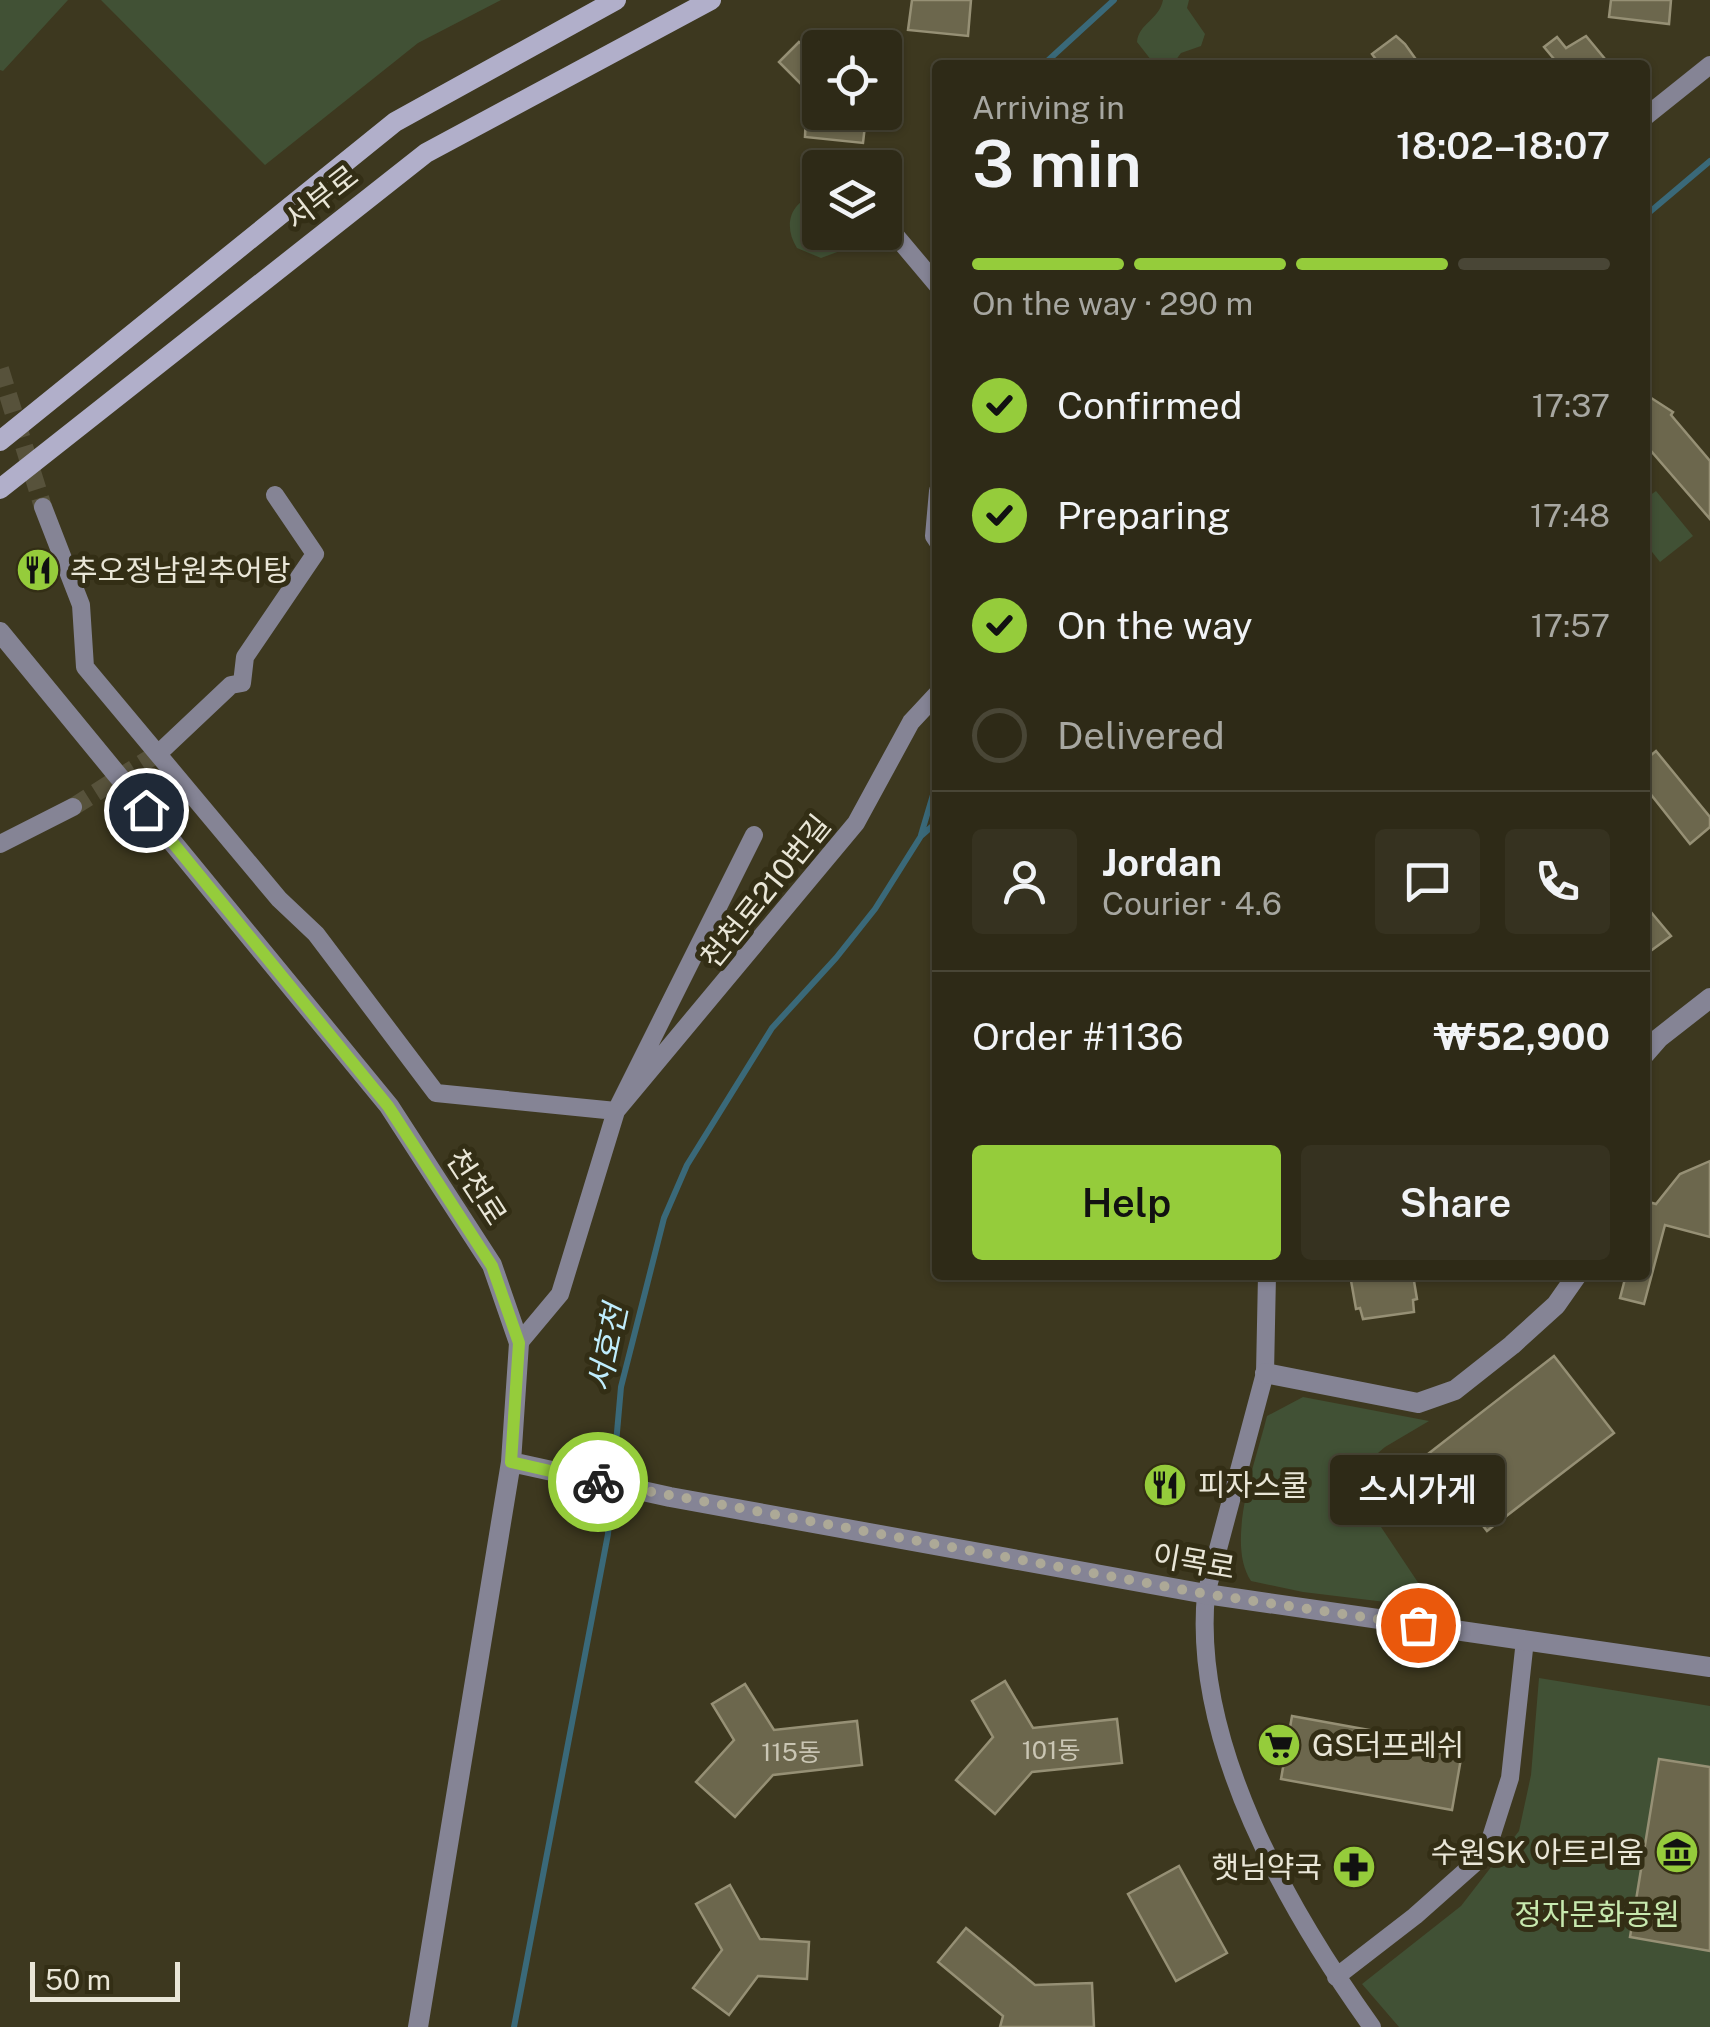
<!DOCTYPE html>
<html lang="en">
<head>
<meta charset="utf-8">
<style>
	:root { --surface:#2e2a17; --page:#363220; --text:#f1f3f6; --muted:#a7a7a1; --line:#494636; --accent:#95cc3b }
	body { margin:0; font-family:"Public Sans","Noto Sans KR",sans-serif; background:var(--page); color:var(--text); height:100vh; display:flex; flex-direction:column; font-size:38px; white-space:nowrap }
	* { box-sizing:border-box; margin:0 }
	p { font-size:32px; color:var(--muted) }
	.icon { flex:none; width:55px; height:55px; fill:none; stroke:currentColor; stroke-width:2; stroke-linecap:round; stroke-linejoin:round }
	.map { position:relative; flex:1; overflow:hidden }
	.drawer { position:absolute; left:932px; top:60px; width:718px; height:1220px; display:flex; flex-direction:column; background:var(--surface); border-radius:10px; box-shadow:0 2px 8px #0004,0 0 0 2px var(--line) }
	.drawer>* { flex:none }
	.controls { position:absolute; left:802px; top:30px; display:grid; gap:20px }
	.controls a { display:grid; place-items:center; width:100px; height:100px; border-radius:10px; background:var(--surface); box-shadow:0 2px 8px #0004,0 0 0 2px var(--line); font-size:50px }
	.scale { position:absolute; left:30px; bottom:25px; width:150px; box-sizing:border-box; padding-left:10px; border:5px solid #e9e6d7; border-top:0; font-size:28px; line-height:35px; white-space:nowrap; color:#e9e6d7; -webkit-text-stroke:8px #332e15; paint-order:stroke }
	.pin { position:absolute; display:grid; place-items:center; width:85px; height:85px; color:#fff; margin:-42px; border:5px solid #fff; border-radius:50%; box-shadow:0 2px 10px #0007 }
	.courier { position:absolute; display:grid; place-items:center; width:100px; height:100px; margin:-50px; border:8px solid #95cc3b; border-radius:50%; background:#fff; color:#222; box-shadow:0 2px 12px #0007 }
	.bubble { position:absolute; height:70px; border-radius:10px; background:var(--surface); box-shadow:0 2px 8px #0004,0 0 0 2px var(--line); font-size:32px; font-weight:600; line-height:70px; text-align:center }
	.headline em { font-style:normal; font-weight:600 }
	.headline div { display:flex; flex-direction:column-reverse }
	.headline { display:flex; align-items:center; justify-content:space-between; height:170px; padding:0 40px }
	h1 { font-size:65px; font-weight:600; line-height:75px }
	.bar { display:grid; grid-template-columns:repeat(4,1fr); gap:15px 10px; align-content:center; height:120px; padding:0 40px }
	.bar i { height:12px; border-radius:8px; background:var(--line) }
	.bar .on { background:var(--accent) }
	.bar p { grid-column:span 4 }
	.line { display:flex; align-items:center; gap:25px; padding:0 40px; border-top:2px solid var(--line) }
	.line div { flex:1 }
	.round { display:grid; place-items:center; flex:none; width:105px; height:105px; border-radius:10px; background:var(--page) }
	ol { padding:0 40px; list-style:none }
	li { display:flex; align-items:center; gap:30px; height:110px }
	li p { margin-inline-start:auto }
	li .icon { padding:10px; border-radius:50%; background:var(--accent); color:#111; stroke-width:4 }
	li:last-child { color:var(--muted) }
	li i { width:55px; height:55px; border:5px solid var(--line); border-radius:50% }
	.action { display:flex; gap:20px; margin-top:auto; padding:20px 40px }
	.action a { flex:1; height:115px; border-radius:10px; background:var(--accent); color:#111; font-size:40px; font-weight:600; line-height:115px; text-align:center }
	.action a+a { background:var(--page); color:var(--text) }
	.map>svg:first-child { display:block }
	.green { fill:#415135 }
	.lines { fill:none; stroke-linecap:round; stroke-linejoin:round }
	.stream { stroke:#3a6979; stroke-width:6 }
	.building { fill:#6c674d; stroke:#969075; stroke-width:2.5 }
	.minor-tunnel { stroke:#57523b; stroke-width:18; stroke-dasharray:18 9; stroke-linecap:butt }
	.minor { stroke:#858495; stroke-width:18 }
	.tertiary { stroke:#858495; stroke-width:20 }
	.secondary { stroke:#b1afca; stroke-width:20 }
	.done { stroke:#ada997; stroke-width:10; stroke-dasharray:0 18 }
	.route { stroke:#95cc3b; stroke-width:12 }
	.labels { text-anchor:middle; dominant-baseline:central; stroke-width:10; stroke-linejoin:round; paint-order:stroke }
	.number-label { font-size:25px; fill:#cac6b4 }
	.street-label { font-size:30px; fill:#e9e6d7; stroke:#332e15 }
	.poi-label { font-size:30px; fill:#e9e6d7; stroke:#332e15; text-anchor:start }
	.park-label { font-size:30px; fill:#c7e9ae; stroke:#332e15 }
	.water-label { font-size:32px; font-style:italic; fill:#bfedfd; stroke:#332e15 }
</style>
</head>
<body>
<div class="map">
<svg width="1710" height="2027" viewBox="0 0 1710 2027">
	<rect width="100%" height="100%" fill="#3d381f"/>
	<path class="green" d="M0 0H68L3 71 0 70Z
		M101 0H501L418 43 265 165Z
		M1163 0H1189L1187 8 1205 34 1201 46 1181 53 1172 65H1155L1137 42C1139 23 1159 20 1163 0Z
		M820 195V232L862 233 840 251 821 258 797 248C782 225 791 198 820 195Z
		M1656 491 1693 536 1660 562 1645 543V499Z
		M1303 1397 1429 1421 1385 1447 1358 1470 1363 1500 1435 1608 1303 1592 1251 1581C1225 1542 1256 1461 1267 1416Z
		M1539 1678 1710 1706V2027H1399L1362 1984 1461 1906 1519 1831 1531 1775Z"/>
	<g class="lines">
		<path class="stream" d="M1043 65 1114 0
			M1645 216 1710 161
			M921 835 938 778
			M514 2027 608 1534 621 1387 664 1218 687 1165 772 1028 836 958 875 909 921 836 938 821"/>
	</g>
	<path class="building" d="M912 0H971L968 36 908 30Z
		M1611 0H1671L1669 24 1609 17Z
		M1396 36 1405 44 1420 65H1380L1372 54Z
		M1586 36 1610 65H1546L1554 59 1544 47 1557 37 1566 48Z
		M799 42 820 58V112L866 117 863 143 805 137 807 90 779 62Z
		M1645 394 1673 412 1671 415 1710 461V519L1645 444Z
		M1656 751 1710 817V827L1690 844 1645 787V760Z
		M1645 905 1671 936 1645 955Z
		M1710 1161V1237L1665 1225 1644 1304 1620 1298 1626 1275H1645V1201L1656 1204 1680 1174Z
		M1350 1275H1413L1417 1299 1413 1300 1414 1312 1363 1319 1360 1308 1356 1309Z
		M1554 1356 1614 1433 1487 1531 1466 1504 1450 1502 1452 1485 1428 1454Z
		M1005 1681 1033 1728 1117 1719 1122 1763 1032 1772 995 1814 956 1780 993 1737 972 1701Z
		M745 1684 774 1730 857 1721 862 1765 773 1775 735 1817 696 1782 734 1740 712 1704Z
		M1292 1716 1463 1747 1452 1810 1281 1779Z
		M1659 1759 1710 1767V1951L1630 1937Z
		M1179 1866 1227 1953 1176 1981 1128 1894Z
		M730 1885 760 1939 809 1942 807 1979 758 1976 729 2015 693 1988 722 1950 696 1904Z
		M966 1928 1035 1985 1092 1983 1094 2027H1000L1003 2016 938 1962Z"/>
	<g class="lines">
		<path class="minor-tunnel" d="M0 369 43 507
			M73 807 160 752"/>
		<path class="minor" d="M1645 117 1710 65
			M885 223 938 286
			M938 491 934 536 938 542
			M43 507 81 605 85 667 279 899 316 934 436 1093 616 1111 754 835
			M160 752 231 685 242 683 245 657 315 554 275 495
			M0 844 73 807
			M1267 1275 1265 1373 1206 1594C1192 1743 1288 1910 1372 2027
			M519 1343 560 1294 616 1111 856 823 911 722 938 693
			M1336 1977 1415 1916 1486 1853 1510 1778 1525 1640"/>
		<path class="tertiary" d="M0 632 389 1106 492 1265 519 1343 511 1462 418 2027
			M1645 1054 1659 1038 1710 998
			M1265 1373 1418 1403 1455 1390 1512 1345 1556 1305 1577 1275
			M511 1462 670 1497 1206 1594 1710 1667"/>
		<path class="secondary" d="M0 441 395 122 616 0
			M0 489 426 153 711 0"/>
	</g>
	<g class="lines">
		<path class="done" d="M598 1482 1206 1594 1418 1625"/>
		<path class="route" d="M146 810 388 1106 492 1266 519 1343 511 1462 598 1482"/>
	</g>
	<defs>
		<g id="restaurant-disc" transform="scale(2.25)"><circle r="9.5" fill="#95cc3b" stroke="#332e15"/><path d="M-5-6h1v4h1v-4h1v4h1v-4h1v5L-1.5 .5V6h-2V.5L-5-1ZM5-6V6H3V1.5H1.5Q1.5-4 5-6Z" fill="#111"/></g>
		<g id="supermarket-disc" transform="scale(2.25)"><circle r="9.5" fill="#95cc3b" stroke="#332e15"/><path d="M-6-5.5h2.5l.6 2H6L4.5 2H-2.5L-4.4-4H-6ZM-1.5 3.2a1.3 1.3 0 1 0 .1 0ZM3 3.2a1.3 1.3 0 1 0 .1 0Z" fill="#111"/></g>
		<g id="museum-disc" transform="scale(2.25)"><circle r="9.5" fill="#95cc3b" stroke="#332e15"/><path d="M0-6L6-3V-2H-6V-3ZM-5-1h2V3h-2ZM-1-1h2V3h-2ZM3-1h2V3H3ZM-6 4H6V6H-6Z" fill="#111"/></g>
		<g id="pharmacy-disc" transform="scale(2.25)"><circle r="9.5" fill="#95cc3b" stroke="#332e15"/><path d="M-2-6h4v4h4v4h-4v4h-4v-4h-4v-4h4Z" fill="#111"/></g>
	</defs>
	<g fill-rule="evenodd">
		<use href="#restaurant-disc" x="38" y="570"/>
		<use href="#restaurant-disc" x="1165" y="1485"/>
		<use href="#supermarket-disc" x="1279" y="1745"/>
		<use href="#museum-disc" x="1677" y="1852"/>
		<use href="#pharmacy-disc" x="1354" y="1867"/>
	</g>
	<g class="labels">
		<g class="number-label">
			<text x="1051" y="1750">101동</text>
			<text x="791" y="1752">115동</text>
		</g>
		<g class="street-label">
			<text transform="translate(321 197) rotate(-38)">서부로</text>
			<text transform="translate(765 891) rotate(-51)">천천로210번길</text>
			<text transform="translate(477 1187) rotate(57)">천천로</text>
			<text transform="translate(1194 1561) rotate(10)">이목로</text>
		</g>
		<g class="poi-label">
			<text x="70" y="570">추오정남원추어탕</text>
			<text x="1198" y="1485">피자스쿨</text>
			<text x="1312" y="1745">GS더프레쉬</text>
			<text x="1644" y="1852" text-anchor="end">수원SK 아트리움</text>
			<text x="1322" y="1867" text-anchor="end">햇님약국</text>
		</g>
		<g class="park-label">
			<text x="1597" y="1914">정자문화공원</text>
		</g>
		<g class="water-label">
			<text transform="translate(607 1348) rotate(-78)">서호천</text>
		</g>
	</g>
</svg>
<div class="controls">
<a><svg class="icon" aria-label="locate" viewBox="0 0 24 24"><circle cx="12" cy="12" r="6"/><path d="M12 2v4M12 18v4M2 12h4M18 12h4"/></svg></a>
<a><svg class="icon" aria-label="layers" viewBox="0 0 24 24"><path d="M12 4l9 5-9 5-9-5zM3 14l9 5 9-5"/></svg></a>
</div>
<div class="scale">50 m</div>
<div class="pin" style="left:1418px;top:1625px;background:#ea580c"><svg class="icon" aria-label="bag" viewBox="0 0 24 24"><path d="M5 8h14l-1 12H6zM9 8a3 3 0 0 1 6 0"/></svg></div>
<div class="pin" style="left:146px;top:810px;background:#1f2937"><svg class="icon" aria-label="home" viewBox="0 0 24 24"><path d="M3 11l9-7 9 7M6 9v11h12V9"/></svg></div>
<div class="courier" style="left:598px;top:1482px"><svg class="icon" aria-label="bike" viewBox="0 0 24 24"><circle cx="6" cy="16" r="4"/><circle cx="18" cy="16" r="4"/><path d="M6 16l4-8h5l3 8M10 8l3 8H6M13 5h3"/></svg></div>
<div class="bubble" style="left:1330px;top:1455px;width:175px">스시가게</div>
<section class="drawer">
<div class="headline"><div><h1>3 min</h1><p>Arriving in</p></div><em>18:02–18:07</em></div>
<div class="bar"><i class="on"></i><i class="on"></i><i class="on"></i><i></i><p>On the way · 290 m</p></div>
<ol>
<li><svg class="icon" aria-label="check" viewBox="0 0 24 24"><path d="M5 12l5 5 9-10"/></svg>Confirmed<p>17:37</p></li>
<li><svg class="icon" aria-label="check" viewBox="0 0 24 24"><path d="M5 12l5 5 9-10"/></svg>Preparing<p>17:48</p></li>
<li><svg class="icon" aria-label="check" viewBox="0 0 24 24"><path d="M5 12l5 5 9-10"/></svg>On the way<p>17:57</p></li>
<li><i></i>Delivered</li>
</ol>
<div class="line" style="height:180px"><a class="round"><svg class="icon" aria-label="person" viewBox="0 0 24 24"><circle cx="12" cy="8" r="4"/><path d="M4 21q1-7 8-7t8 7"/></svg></a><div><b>Jordan</b><p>Courier · 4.6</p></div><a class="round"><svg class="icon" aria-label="chat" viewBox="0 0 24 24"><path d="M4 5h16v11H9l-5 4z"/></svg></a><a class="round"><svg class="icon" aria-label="phone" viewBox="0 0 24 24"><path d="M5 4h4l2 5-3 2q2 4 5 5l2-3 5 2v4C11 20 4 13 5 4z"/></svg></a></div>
<div class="line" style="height:130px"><div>Order #1136</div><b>₩52,900</b></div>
<div class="action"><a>Help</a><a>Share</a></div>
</section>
</div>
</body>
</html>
